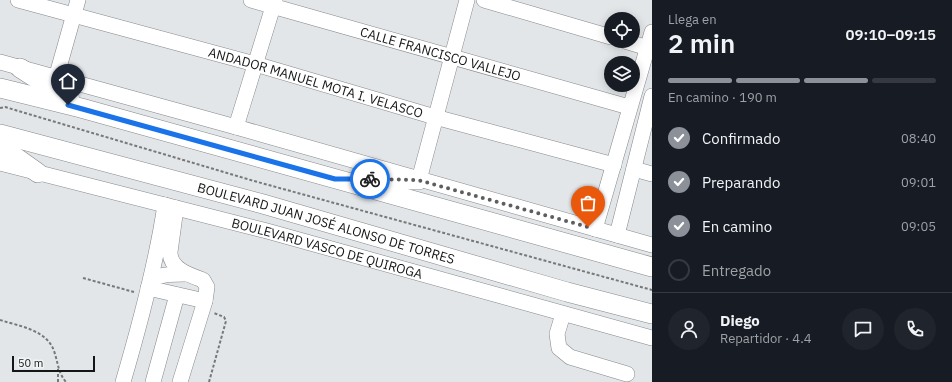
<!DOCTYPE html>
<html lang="es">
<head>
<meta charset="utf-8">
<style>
	:root { --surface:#171b24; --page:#20242c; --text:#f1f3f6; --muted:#9ea1a6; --line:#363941; --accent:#8c9099 }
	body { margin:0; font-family:"IBM Plex Sans",sans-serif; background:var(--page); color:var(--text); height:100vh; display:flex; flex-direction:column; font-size:15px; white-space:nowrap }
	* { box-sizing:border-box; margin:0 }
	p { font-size:13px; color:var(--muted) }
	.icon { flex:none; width:22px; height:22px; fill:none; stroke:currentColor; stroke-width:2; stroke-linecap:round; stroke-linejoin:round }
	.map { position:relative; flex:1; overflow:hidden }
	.drawer { display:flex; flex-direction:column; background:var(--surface); width:300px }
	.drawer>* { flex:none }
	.fabs { position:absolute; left:604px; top:12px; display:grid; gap:8px }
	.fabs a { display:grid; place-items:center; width:36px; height:36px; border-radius:50%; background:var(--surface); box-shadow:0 2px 10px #0003; font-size:20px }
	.scale { position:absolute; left:12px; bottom:10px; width:83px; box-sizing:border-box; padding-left:4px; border:2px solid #141516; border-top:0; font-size:11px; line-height:14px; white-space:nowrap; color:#141516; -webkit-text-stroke:3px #f0f4f5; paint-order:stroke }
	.pin { position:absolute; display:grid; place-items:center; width:34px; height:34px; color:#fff; margin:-41px -17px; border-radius:50% 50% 50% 0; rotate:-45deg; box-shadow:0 0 4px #0007 }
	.pin .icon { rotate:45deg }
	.courier { position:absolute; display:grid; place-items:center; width:40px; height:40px; margin:-20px; border:3px solid #1a73e8; border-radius:50%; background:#fff; color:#222; box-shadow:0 1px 5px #0007 }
	.head em { font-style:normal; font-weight:600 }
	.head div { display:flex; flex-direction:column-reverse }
	.head { display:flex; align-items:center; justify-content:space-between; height:68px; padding:0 16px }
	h1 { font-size:26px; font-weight:600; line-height:30px }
	.bar { display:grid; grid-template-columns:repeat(4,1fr); gap:6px 4px; align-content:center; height:48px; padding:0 16px }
	.bar i { height:5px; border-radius:3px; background:var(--line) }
	.bar .current { background:var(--accent) }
	.bar p { grid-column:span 4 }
	.line { display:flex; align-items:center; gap:10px; padding:0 16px; border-top:1px solid var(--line) }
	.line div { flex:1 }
	.round { display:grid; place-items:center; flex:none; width:42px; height:42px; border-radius:21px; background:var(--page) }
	ol { padding:0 16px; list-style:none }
	li { display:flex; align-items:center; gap:12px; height:44px }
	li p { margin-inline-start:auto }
	li .icon { padding:4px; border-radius:50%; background:var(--accent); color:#fff; stroke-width:4 }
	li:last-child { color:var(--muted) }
	li i { width:22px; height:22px; border:2px solid var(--line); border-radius:50% }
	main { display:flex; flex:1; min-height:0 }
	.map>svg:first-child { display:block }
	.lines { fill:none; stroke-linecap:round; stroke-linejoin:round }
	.minor-casing { stroke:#85888a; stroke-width:16 }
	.major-casing { stroke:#85888a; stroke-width:20 }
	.path { stroke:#767879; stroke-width:2; stroke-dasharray:3 2; stroke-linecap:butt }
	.minor { stroke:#fff; stroke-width:15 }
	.major { stroke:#fff; stroke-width:19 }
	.done { stroke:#5c5e60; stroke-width:4; stroke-dasharray:0 7.2 }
	.route { stroke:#1a73e8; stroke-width:5 }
	.labels { text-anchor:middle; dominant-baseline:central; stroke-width:3; stroke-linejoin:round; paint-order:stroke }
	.street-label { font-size:13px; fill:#141516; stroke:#f0f4f5 }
</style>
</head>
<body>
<main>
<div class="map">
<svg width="652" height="382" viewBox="0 0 652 382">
	<rect width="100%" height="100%" fill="#e3e6e8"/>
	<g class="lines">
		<g class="minor-casing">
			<g id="minor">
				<path id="s1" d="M18 0 255 64 435 117 614 165"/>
				<path id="s2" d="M251 0 629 107"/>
				<path d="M484 0 611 37"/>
				<path d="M625 41 648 48"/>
				<path d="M0 62 236 127 652 245"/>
				<path d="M56 78 78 0"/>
				<path d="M236 127 275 0"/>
				<path id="s3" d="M0 163 267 231 652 338"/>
				<path d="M634 169 652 174"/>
				<path d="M419 180 467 0"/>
				<path d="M176 208 170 252C170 269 189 275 203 280L207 287 205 301 180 382"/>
				<path d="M595 229 652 32"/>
				<path d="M617 235 652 96"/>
				<path d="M151 279C162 274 174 274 186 274"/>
				<path d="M148 288 205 301"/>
				<path d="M563 314 557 334 559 348 570 357 627 374"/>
				<path d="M123 382C140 324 156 265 165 205"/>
				<path d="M153 382 177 295"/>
			</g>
		</g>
		<g class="major-casing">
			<g id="major">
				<path d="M20 68 70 100"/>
				<path d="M0 88 81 108 652 267"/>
				<path id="s4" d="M0 134 263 204 567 292 652 314"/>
				<path d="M0 146 38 173"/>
				<path d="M360 179 419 180"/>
			</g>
		</g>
		<path class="path" d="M0 108 5 107 254 181 652 290
			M83 278 134 292
			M0 320C19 326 47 330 54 351 58 362 58 373 66 382
			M58 369V382
			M209 382 226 321 224 317 214 313"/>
		<use href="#minor" class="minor"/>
		<use href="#major" class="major"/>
	</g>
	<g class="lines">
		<path class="done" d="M370 179 418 180 588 227"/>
		<path class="route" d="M68 105 335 179H370"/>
	</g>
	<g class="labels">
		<g class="street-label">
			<text stroke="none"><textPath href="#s2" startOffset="197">CALLE FRANCISCO VALLEJO</textPath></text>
			<text stroke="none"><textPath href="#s1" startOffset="309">ANDADOR MANUEL MOTA I. VELASCO</textPath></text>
			<text stroke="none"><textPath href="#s4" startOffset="338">BOULEVARD JUAN JOSÉ ALONSO DE TORRES</textPath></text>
			<text stroke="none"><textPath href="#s3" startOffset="338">BOULEVARD VASCO DE QUIROGA</textPath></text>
		</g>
	</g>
</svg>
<div class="fabs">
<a><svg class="icon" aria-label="locate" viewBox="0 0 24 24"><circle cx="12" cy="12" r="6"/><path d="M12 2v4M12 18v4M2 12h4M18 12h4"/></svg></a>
<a><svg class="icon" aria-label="layers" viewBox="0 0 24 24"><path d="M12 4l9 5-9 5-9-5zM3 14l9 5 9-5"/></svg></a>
</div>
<div class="scale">50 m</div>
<div class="pin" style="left:588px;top:227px;background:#ea580c"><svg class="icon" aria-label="bag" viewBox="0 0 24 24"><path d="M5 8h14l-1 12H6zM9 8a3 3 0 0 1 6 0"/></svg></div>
<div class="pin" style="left:68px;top:105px;background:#1f2937"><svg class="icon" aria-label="home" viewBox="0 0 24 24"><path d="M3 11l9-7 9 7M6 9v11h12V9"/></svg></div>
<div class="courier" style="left:370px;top:179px"><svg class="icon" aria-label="bike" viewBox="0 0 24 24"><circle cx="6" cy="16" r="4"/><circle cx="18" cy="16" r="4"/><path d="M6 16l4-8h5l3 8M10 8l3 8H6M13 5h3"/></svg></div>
</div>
<section class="drawer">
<div class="head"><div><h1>2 min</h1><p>Llega en</p></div><em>09:10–09:15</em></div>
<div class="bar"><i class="current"></i><i class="current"></i><i class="current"></i><i></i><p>En camino · 190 m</p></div>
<ol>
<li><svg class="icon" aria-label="check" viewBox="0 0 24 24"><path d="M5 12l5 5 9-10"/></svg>Confirmado<p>08:40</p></li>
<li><svg class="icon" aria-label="check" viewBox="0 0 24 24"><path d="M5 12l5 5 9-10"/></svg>Preparando<p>09:01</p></li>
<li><svg class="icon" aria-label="check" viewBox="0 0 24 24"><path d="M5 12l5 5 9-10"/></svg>En camino<p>09:05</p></li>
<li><i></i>Entregado</li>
</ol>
<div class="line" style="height:72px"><a class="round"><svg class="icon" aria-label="person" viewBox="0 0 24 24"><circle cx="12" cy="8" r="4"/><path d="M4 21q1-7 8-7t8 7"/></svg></a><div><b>Diego</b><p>Repartidor · 4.4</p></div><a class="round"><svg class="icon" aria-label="chat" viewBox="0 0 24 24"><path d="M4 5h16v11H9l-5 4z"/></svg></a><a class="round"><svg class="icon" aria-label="phone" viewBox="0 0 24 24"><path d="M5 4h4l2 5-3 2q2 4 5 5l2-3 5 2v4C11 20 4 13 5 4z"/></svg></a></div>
</section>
</main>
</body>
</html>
